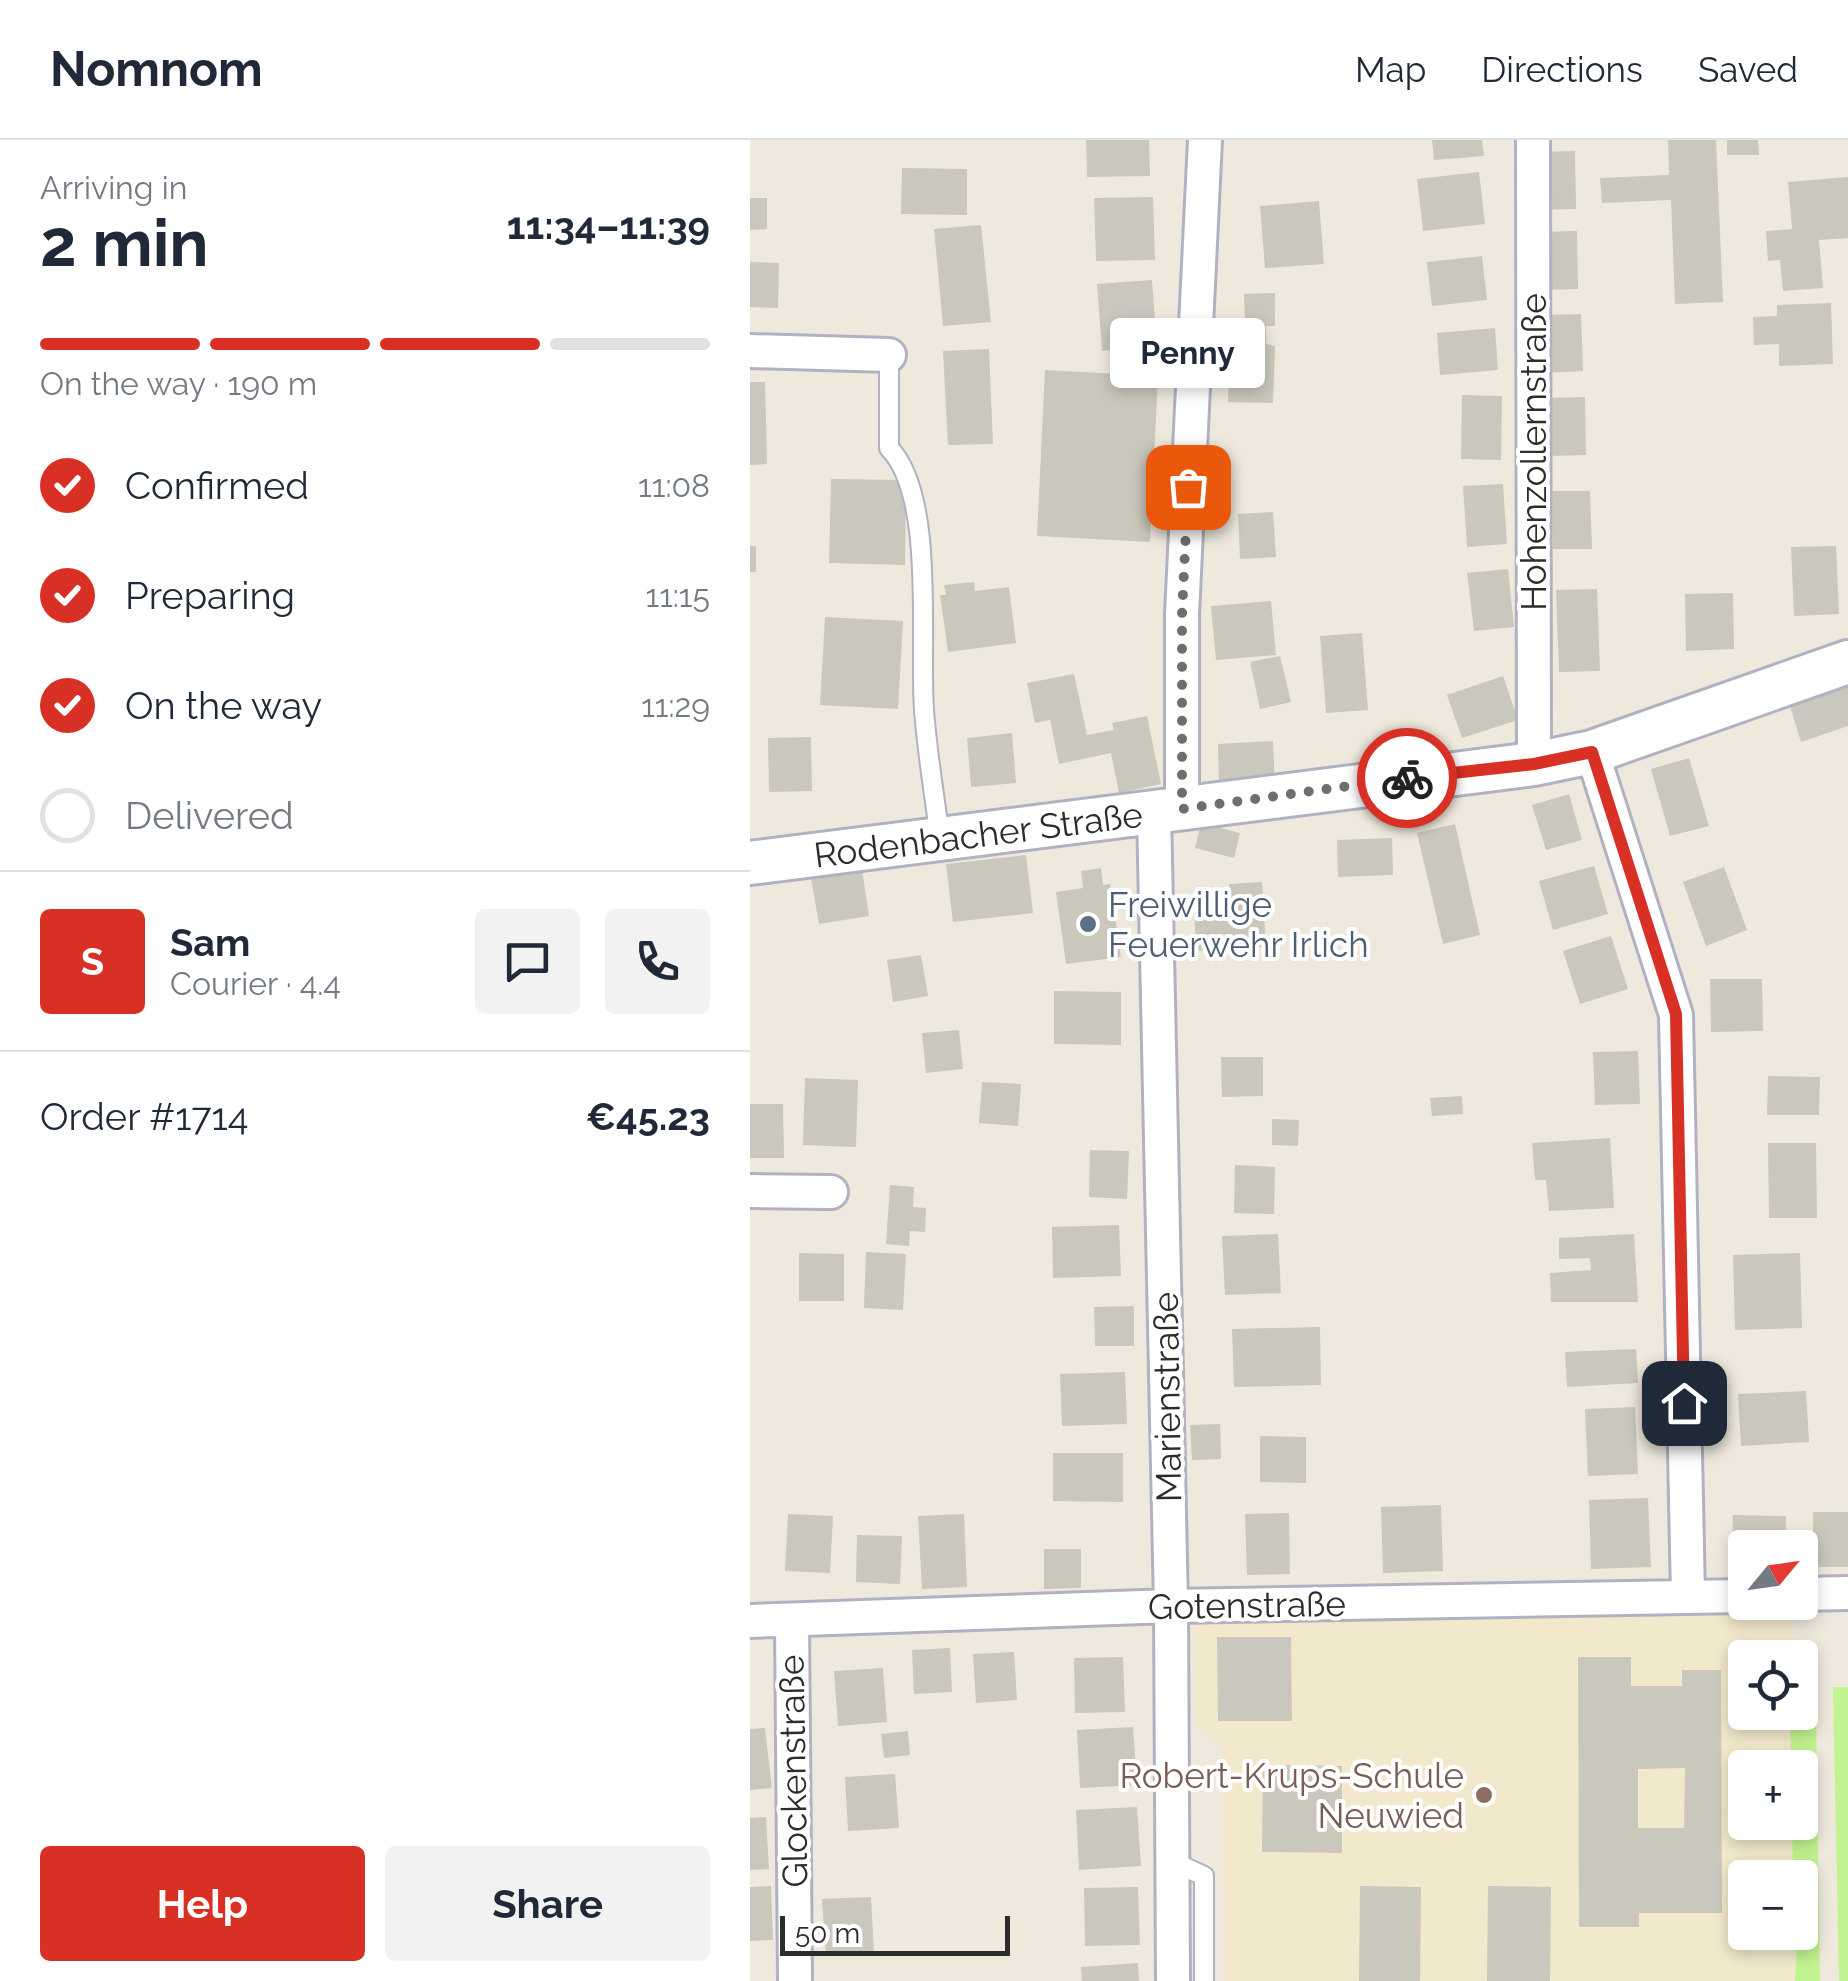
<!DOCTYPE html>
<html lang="en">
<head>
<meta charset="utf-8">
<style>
	:root { --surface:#fff; --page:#f2f2f3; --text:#1f2937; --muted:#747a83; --line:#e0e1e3; --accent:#d93025 }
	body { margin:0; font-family:Raleway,sans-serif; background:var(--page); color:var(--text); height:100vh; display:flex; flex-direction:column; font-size:38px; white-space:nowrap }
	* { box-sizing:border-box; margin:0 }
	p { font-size:32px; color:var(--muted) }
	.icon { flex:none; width:55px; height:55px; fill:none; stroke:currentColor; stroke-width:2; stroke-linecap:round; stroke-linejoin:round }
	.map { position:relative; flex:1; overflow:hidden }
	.sheet { display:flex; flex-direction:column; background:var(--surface); width:750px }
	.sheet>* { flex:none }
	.needle { width:65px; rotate:61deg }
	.buttons { position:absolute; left:978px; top:1390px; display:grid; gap:20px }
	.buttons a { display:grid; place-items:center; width:90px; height:90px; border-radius:10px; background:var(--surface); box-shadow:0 5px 15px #0003; font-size:50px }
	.scale { position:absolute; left:30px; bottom:25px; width:230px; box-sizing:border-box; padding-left:10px; border:5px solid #2c2c2c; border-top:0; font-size:28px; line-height:35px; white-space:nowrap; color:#2c2c2c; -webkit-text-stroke:8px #fff; paint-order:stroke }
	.pin { position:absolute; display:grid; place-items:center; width:85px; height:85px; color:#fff; margin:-42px; border-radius:20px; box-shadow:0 5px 15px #0006 }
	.courier { position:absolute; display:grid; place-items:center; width:100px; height:100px; margin:-50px; border:8px solid #d93025; border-radius:50%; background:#fff; color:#222; box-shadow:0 2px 12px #0007 }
	.bubble { position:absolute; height:70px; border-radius:10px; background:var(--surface); box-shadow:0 5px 15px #0003; font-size:32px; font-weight:700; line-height:70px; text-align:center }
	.summary em { font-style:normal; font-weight:700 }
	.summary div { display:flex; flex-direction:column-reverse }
	.summary { display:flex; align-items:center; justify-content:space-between; height:170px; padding:0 40px }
	h1 { font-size:65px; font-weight:700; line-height:75px }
	.bar { display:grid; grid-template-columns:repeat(4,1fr); gap:15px 10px; align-content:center; height:120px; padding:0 40px }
	.bar i { height:12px; border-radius:8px; background:var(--line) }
	.bar .selected { background:var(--accent) }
	.bar p { grid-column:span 4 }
	.line { display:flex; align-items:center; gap:25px; padding:0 40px; border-top:2px solid var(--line) }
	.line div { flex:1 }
	.round { display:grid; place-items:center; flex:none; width:105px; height:105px; border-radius:10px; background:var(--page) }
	ol { padding:0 40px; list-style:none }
	li { display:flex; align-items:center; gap:30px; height:110px }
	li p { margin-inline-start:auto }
	li .icon { padding:10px; border-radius:50%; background:var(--accent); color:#fff; stroke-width:4 }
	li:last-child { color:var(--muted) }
	li i { width:55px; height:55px; border:5px solid var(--line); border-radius:50% }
	.action { display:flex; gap:20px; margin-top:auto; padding:20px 40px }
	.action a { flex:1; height:115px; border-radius:10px; background:var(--accent); color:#fff; font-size:40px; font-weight:700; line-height:115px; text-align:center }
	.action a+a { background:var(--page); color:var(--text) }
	header { display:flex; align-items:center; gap:60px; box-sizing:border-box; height:140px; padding:0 50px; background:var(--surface); border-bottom:2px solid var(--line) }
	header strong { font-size:48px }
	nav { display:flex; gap:55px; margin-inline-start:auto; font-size:35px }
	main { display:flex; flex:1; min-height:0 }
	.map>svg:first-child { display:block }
	.education { fill:#f2e8cb }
	.pitch { fill:#c1f390 }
	.building { fill:#cac7bc; fill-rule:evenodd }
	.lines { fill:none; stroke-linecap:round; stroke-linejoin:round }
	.service-casing { stroke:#b1b2c1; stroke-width:22 }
	.minor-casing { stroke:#b1b2c1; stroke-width:38 }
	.tertiary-casing { stroke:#b1b2c1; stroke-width:48 }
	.service { stroke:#fff; stroke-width:18 }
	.minor { stroke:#fff; stroke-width:32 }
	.tertiary { stroke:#fff; stroke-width:42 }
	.done { stroke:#706e6a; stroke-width:10; stroke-dasharray:0 18 }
	.route { stroke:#d93025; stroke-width:12 }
	.service-dot { fill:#5c6f8a; stroke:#fff; stroke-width:4 }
	.education-dot { fill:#8d6e63; stroke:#fff; stroke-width:4 }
	.labels { text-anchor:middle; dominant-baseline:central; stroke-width:8; stroke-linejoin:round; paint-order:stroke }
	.street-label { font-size:35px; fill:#2c2c2c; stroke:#fff }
	.service-label { font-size:35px; fill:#4e5e75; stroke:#fff; text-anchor:start }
	.education-label { font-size:35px; fill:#785e54; stroke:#fff; text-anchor:end }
</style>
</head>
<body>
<header>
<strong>Nomnom</strong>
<nav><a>Map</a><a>Directions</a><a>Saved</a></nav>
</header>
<main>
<section class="sheet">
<div class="summary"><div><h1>2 min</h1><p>Arriving in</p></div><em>11:34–11:39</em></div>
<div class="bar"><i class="selected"></i><i class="selected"></i><i class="selected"></i><i></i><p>On the way · 190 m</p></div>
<ol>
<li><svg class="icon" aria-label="check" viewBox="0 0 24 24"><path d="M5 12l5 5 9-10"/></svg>Confirmed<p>11:08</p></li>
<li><svg class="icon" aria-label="check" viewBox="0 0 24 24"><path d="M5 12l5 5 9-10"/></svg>Preparing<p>11:15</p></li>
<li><svg class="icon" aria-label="check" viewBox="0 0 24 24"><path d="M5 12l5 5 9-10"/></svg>On the way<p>11:29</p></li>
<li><i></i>Delivered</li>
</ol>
<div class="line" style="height:180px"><b class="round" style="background:var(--accent);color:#fff">S</b><div><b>Sam</b><p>Courier · 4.4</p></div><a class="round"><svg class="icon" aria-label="chat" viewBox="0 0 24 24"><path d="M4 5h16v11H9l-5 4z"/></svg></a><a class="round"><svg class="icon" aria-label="phone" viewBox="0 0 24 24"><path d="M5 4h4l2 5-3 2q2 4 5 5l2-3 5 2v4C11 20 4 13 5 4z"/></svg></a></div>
<div class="line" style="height:130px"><div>Order #1714</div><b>€45.23</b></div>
<div class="action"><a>Help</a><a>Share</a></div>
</section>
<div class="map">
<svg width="1098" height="1841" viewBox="0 0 1098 1841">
	<rect width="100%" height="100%" fill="#efe9dd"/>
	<path class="education" d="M1040 1467 1041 1517 995 1518V1572L1041 1573 1042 1627 995 1628V1682L1043 1683 1044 1737 995 1738V1792L1045 1793 1046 1841H475L472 1605 445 1586V1484Z"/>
	<path class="pitch" d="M1065 1502 1070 1841H1045L1050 1738 1043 1737 1042 1683 1050 1682V1628L1041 1627 1040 1573 1050 1572V1518L1039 1517V1503Z
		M1083 1547H1098V1841H1089Z"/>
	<path class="building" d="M336 0H399L400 36 337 37Z
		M682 0H732L734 16 684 20Z
		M918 0H966L973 162 925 164 921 60 852 63 850 38 919 35Z
		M977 0H1008L1009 15H977Z
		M825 11 826 69 787 70 786 12Z
		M152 28 217 29V75L151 74Z
		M729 32 735 84 673 91 667 39Z
		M1098 37V98L1069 100 1073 148 1033 151 1030 120 1018 121 1016 91 1042 89 1038 42Z
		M403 57 405 120 346 121 344 58Z
		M0 58H17V89L0 90Z
		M569 61 574 124 515 128 510 66Z
		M231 85 241 182 193 186 184 89Z
		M827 91 828 149 789 150 788 92Z
		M732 116 737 160 682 166 677 122Z
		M0 122 29 123 28 168 0 167Z
		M402 140 407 207 352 211 347 144Z
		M525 153V186H516V204L525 206 523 263 478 262 481 185 495 187 494 154Z
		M1081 163 1083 224 1029 226V204L1004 205 1003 177 1027 176V165Z
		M831 174 833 231 794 233 792 175Z
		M745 188 748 230 690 235 687 193Z
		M239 209 243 304 198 305 193 211Z
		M295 230 408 236 400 402 287 396Z
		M0 242H15L17 324 0 325Z
		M712 255 752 256 751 320 711 319Z
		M835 257 836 315 797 316 796 258Z
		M81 339 156 340 155 425 79 423Z
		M753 344 757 404 717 407 713 346Z
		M802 351H840L842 409H803Z
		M523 372 526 417 490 419 488 374Z
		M0 406H6V432H0Z
		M1086 406 1089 474 1044 476 1041 407Z
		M758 429 764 487 724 491 717 433Z
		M224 442 225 451 259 447 266 503 198 512 190 455H196L194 445Z
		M847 449 850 531 809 532 806 450Z
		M983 453 984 509 936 511 935 454Z
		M521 461 526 515 466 520 461 466Z
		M75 477 153 481 148 569 70 565Z
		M612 493 618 570 576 573 570 496Z
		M530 516 541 562 510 569 500 522Z
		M324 534 337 595 364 590 362 583 397 576 411 644 369 653 361 613 309 624 300 580 285 583 277 543Z
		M753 536 768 580 712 598 697 555Z
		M1098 547V586L1051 602 1040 566Z
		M262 593 266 643 221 647 217 598Z
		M61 597 62 651 19 652 18 598Z
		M523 601 525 645 469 647 468 604Z
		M939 618 959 686 920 696 901 629Z
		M819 654 832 700 796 710 782 665Z
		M451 683 490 693 484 718 445 708Z
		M705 684 730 795 693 804 667 693Z
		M642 698 643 735 588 737 587 700Z
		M276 715 283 773 203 782 196 724Z
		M844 726 858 774 803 790 789 741Z
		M974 727 997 790 956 806 933 742Z
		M351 728 353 745 360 744 371 817 316 824 306 752 333 748 331 731Z
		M112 729 119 776 69 784 61 738Z
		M512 742 516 807 446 811 444 764 480 762 479 744Z
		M861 796 878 849 830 864 813 811Z
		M171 815 178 856 143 862 137 820Z
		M960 839H1012L1013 891 961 892Z
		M304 851 371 852V905L304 904Z
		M209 890 213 929 176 933 172 893Z
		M888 911 890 964 845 965 843 912Z
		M471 917H513V956L472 957Z
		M1018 936 1070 937 1069 975H1017Z
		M55 938 108 940 106 1007 53 1005Z
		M232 942 271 944 268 986 229 983Z
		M712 956 713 974 682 976 680 958Z
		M0 964H33L34 1018H0Z
		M522 979 549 980 548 1006 522 1005Z
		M860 998 864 1068 799 1071 796 1040H785L782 1003Z
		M1018 1003H1066L1067 1078H1019Z
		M340 1010 379 1011 377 1059 339 1057Z
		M485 1025 525 1027 524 1074 484 1073Z
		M140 1045 164 1047 163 1067 176 1068 175 1092 160 1091 159 1106 136 1104Z
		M369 1085 371 1136 303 1138 302 1087Z
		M528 1094 531 1153 475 1155 472 1096Z
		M884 1094 888 1162H801L800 1133 841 1130 840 1118 809 1119V1098Z
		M116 1112 156 1114 153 1170 114 1168Z
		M49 1113 94 1114V1161H49Z
		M1050 1113 1052 1188 985 1190 983 1115Z
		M384 1166V1206H345L344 1167Z
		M570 1187 571 1245 484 1247 482 1189Z
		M886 1209 888 1243 817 1247 815 1212Z
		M375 1232 377 1284 312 1286 310 1234Z
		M1056 1251 1059 1302 991 1306 988 1254Z
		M885 1267 888 1334 838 1336 835 1269Z
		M470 1284 471 1319 442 1320 440 1285Z
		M510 1296 556 1297V1343L510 1342Z
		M303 1313H373V1362L303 1361Z
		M898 1358 901 1427 841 1429 839 1360Z
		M691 1365 693 1431 633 1433 631 1367Z
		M1063 1372H1098V1427H1063Z
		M539 1373 540 1434 497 1435 495 1374Z
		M38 1374 83 1376 80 1433 35 1431Z
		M214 1374 217 1447 172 1449 168 1376Z
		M983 1375 1036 1376 1035 1408H995V1430L981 1429Z
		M107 1395 152 1396 150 1444 106 1442Z
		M294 1409H331V1448L294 1449Z
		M467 1497H541L542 1581H468Z
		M200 1508 202 1552 164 1554 162 1510Z
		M264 1512 267 1560 226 1563 223 1514Z
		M373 1517 375 1572 325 1573 324 1518Z
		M828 1517H881V1546H932V1530H971L972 1773H889V1787H829ZM935 1628 934 1688H888V1629Z
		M133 1528 137 1582 88 1586 84 1531Z
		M383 1587 387 1645 330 1648 327 1590Z
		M15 1588 22 1648 0 1650V1589Z
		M158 1591 160 1615 134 1618 131 1594Z
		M513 1625 592 1626V1713L512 1712Z
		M145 1634 149 1688 98 1691 95 1637Z
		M387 1667 391 1726 329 1730 326 1670Z
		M16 1677 19 1729 0 1730V1678Z
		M21 1746 23 1800 0 1801V1747Z
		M610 1746 671 1747 670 1841H609Z
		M738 1746 801 1747 800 1841H737Z
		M388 1747 390 1805 335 1806 334 1748Z
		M121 1757 124 1813 76 1816 72 1759Z
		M388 1823 389 1841H332L331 1827Z"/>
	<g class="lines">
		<g class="service-casing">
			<path id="service" d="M139 215V308C186 356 169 502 174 570 177 613 185 657 190 700
				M424 1722 454 1736V1841"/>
		</g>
		<g class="minor-casing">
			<path id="minor" d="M783 0 784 624
				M0 211 139 215
				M842 612 926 875 938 1457
				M432 669V474L455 0
				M404 673 421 1466 423 1841
				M0 1051 81 1052
				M1050 1454 1098 1453
				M0 1481 421 1466 995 1456
				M42 1481 45 1841"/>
		</g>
		<g class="tertiary-casing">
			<g id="tertiary">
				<path id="s1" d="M0 723 784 624 842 612 1098 522"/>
			</g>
		</g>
		<use href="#service" class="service"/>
		<use href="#minor" class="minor"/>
		<use href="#tertiary" class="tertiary"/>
	</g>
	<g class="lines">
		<path class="done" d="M438 347 432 474V669L657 638"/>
		<path class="route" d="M657 638 784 624 842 612 926 874 934 1263"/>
	</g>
	<circle class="service-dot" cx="338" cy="784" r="10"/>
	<circle class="education-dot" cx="734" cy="1655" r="10"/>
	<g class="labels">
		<g class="street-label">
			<text transform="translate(783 312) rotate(-90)">Hohenzollernstraße</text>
			<text stroke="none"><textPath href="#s1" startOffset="230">Rodenbacher Straße</textPath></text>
			<text transform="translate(417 1257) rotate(-91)">Marienstraße</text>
			<text transform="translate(497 1465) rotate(-1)">Gotenstraße</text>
			<text transform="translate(43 1631) rotate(-91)">Glockenstraße</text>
		</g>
		<g class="service-label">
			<text x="358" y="764">Freiwillige<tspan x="358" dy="40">Feuerwehr Irlich</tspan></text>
		</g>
		<g class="education-label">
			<text x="714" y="1635">Robert-Krups-Schule<tspan x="714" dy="40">Neuwied</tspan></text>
		</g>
	</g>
</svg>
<div class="buttons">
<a><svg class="needle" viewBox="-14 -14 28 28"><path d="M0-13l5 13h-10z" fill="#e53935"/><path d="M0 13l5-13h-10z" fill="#747a83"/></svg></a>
<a><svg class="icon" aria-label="locate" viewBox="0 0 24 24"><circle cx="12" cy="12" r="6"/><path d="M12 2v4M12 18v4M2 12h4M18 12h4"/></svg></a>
<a>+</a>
<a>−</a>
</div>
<div class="scale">50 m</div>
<div class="pin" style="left:438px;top:347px;background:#ea580c"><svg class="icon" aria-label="bag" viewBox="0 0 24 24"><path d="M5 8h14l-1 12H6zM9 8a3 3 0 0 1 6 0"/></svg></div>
<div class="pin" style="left:934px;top:1263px;background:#1f2937"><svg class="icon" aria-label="home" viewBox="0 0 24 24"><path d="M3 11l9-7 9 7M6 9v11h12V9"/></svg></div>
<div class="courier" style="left:657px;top:638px"><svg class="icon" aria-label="bike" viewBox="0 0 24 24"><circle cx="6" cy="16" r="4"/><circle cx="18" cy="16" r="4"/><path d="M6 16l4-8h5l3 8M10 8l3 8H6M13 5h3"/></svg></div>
<div class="bubble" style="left:360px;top:178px;width:155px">Penny</div>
</div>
</main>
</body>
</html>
